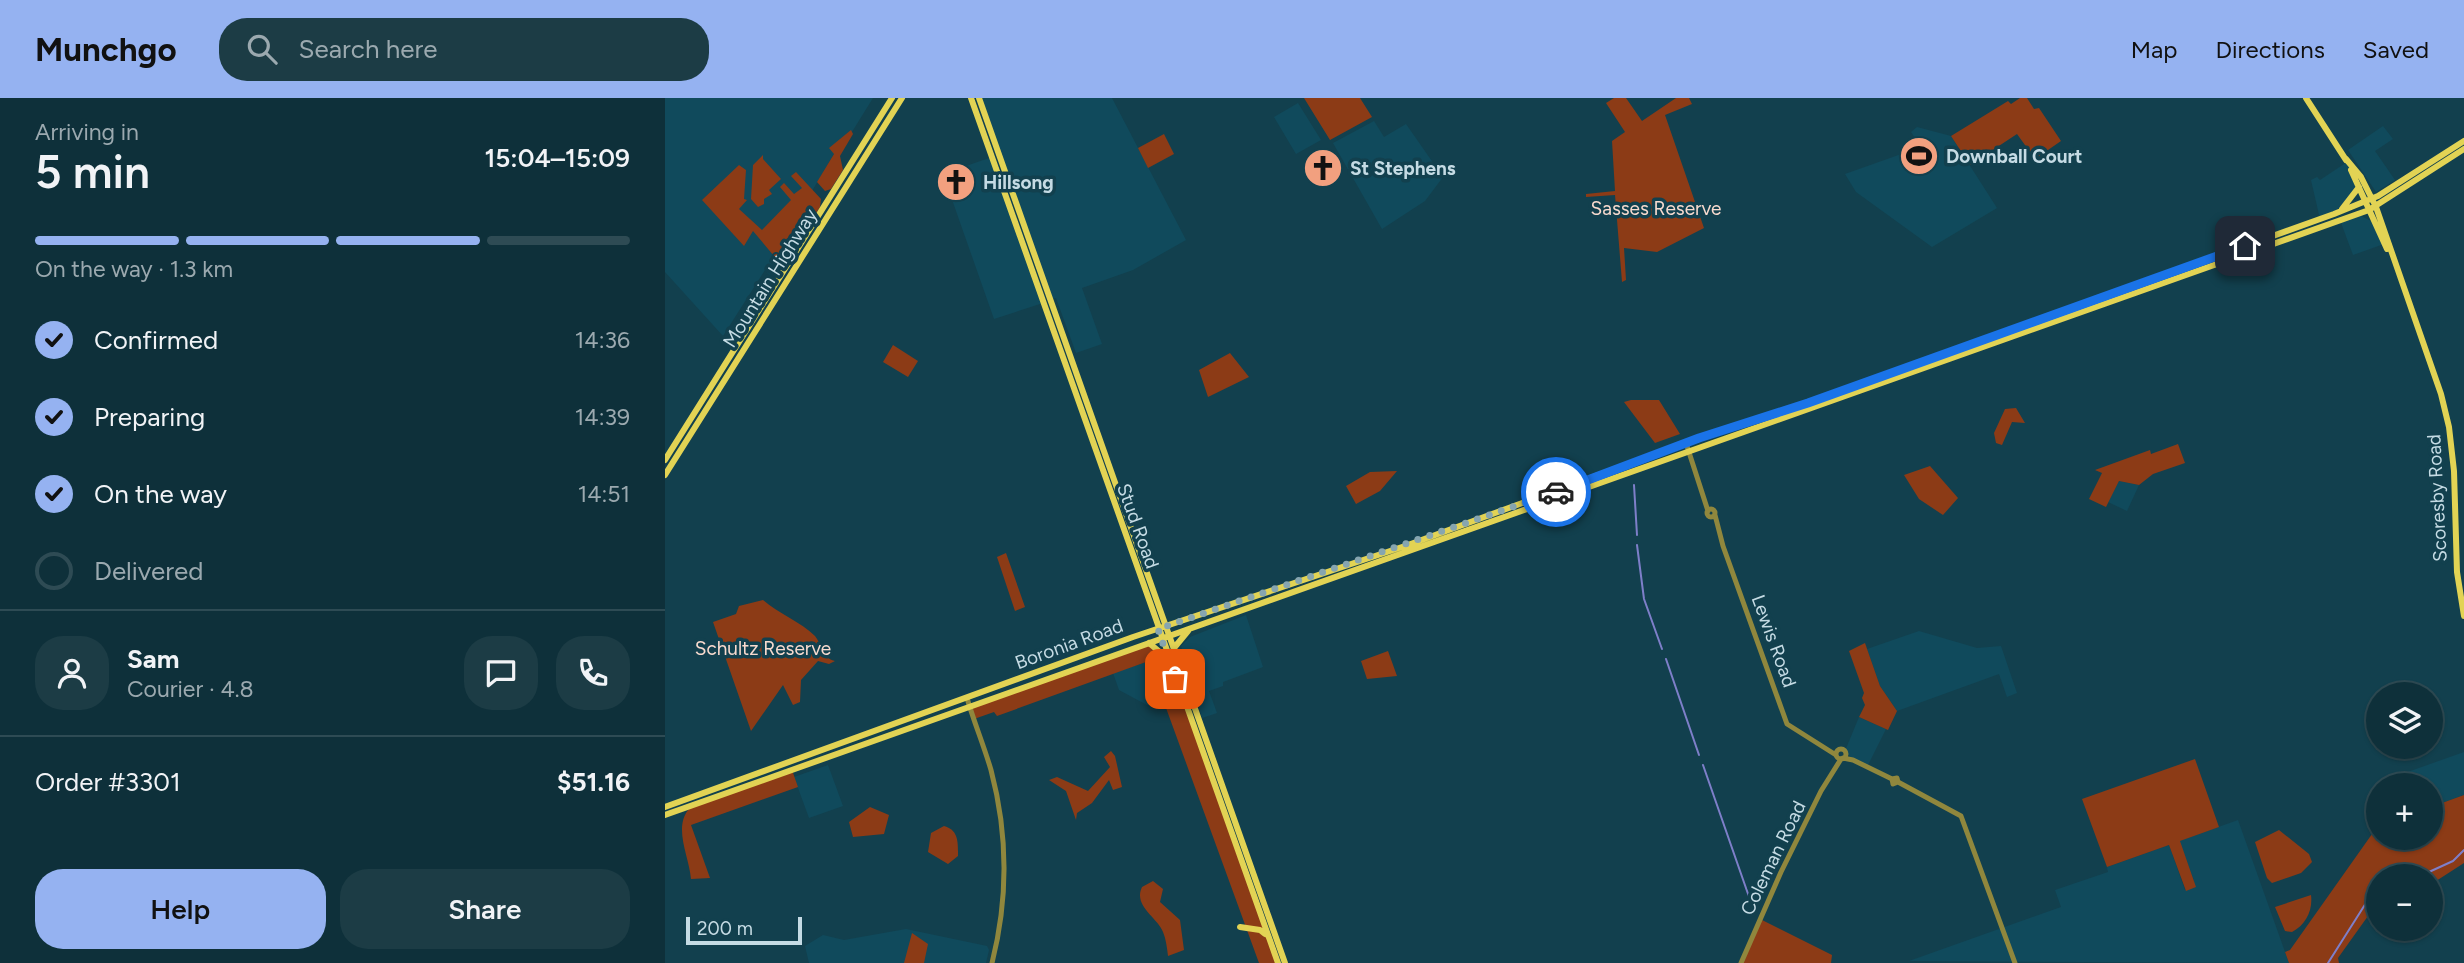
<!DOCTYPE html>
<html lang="en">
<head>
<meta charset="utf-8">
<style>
	:root { --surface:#0e303a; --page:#1c3c45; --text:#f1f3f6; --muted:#9ba9af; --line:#2e4b54; --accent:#95b2f1 }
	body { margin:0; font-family:Figtree,sans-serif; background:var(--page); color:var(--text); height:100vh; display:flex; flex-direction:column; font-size:26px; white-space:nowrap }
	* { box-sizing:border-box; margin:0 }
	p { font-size:23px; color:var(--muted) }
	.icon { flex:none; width:38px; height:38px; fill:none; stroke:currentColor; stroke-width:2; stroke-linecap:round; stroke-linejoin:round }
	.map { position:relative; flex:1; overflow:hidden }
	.details { display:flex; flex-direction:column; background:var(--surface); width:665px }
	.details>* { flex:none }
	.buttons { position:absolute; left:1701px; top:584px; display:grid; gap:14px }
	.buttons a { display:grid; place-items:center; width:77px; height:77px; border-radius:50%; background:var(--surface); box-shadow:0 2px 5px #0004,0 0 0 2px var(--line); font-size:35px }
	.scale { position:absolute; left:21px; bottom:18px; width:116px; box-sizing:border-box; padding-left:7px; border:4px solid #c5dbe4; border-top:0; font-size:19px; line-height:24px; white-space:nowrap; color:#c5dbe4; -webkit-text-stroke:5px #12404e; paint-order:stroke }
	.pin { position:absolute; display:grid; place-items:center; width:60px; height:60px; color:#fff; margin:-30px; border-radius:14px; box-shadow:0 4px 10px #0006 }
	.courier { position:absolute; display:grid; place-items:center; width:70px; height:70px; margin:-35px; border:5px solid #1a73e8; border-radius:50%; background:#fff; color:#222; box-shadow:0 2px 9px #0007 }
	.headline em { font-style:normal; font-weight:600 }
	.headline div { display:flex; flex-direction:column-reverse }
	.headline { display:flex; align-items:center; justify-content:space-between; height:119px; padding:0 35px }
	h1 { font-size:46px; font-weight:600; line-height:52px }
	.bar { display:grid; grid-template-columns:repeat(4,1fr); gap:10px 7px; align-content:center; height:84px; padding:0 35px }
	.bar i { height:9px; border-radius:5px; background:var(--line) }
	.bar .selected { background:var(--accent) }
	.bar p { grid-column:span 4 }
	.line { display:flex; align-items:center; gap:18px; padding:0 35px; border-top:2px solid var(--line) }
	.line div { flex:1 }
	.round { display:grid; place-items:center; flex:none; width:74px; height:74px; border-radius:28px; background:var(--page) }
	ol { padding:0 35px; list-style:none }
	li { display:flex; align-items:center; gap:21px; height:77px }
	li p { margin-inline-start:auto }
	li .icon { padding:7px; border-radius:50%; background:var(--accent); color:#111; stroke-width:4 }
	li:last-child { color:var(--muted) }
	li i { width:38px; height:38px; border:4px solid var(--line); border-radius:50% }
	.primary-button { display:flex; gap:14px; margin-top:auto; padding:14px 35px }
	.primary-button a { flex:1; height:80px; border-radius:28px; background:var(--accent); color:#111; font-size:28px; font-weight:600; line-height:80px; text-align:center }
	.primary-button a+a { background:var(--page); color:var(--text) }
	header { display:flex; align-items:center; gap:42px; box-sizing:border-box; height:98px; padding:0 35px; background:var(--accent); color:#111 }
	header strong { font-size:33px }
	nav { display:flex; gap:38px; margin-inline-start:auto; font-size:24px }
	.search { width:490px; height:63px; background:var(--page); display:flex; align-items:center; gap:18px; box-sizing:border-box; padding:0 24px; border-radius:28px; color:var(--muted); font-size:26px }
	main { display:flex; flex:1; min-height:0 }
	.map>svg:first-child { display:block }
	.built { fill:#104a5c }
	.green { fill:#8c3b16 }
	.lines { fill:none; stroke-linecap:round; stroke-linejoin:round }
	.stream { stroke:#7e7fc9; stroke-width:2 }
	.tertiary { stroke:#90873d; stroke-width:5 }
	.primary { stroke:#e2d354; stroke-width:6 }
	.done { stroke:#86a5b0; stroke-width:7; stroke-dasharray:0 12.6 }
	.route { stroke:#1a73e8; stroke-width:9 }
	.labels { text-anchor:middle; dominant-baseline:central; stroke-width:7; stroke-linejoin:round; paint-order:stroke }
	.poi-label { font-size:19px; font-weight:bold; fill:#c5dbe4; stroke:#12404e; text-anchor:start }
	.park-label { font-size:19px; fill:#f9dbcf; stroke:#12404e }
	.street-label { font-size:19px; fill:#c5dbe4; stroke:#12404e }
</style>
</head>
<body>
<header>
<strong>Munchgo</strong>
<div class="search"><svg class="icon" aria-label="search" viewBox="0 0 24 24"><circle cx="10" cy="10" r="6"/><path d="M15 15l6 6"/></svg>Search here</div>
<nav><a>Map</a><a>Directions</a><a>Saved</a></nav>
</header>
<main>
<section class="details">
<div class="headline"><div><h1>5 min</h1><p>Arriving in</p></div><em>15:04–15:09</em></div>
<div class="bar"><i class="selected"></i><i class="selected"></i><i class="selected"></i><i></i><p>On the way · 1.3 km</p></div>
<ol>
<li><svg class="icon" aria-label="check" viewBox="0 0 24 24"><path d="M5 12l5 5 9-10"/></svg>Confirmed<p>14:36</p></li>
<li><svg class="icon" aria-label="check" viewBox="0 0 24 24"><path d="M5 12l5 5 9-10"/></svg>Preparing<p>14:39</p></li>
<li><svg class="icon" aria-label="check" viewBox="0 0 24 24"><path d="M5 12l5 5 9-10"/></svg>On the way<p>14:51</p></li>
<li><i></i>Delivered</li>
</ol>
<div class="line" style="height:126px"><a class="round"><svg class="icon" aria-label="person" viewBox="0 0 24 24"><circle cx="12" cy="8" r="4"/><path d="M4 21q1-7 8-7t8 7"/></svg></a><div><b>Sam</b><p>Courier · 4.8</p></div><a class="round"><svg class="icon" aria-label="chat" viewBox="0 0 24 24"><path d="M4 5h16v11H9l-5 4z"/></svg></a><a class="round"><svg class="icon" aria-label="phone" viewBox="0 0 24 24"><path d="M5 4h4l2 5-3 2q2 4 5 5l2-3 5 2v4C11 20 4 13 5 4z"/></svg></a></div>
<div class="line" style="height:91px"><div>Order #3301</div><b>$51.16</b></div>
<div class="primary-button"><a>Help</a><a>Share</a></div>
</section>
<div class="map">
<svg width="1799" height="865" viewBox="0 0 1799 865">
	<rect width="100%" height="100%" fill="#12404e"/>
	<path class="built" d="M0 0H208L177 50 169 56 109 157 114 163 105 177 100 172 58 238 0 174Z
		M314 0H447L521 142 468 172 417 190 437 246 411 255 391 200 384 202Z
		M633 5 656 42 631 56 609 19Z
		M709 23 719 39 741 26 778 79 760 103 717 131 668 45Z
		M1718 28 1728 41 1710 53 1730 82 1711 94 1683 52Z
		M1252 29 1286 38 1332 110 1267 149 1191 94 1180 76 1256 49 1246 34Z
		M327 59 378 205 329 221 278 76Z
		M1682 64 1694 89 1682 106 1655 121 1646 82 1652 79 1655 82Z
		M1692 116 1706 123 1719 146 1688 157 1675 122Z
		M1454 383 1474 387 1462 413 1443 404Z
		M581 517 598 569 558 584V588L544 593 552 615 537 620 516 548 525 539Z
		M1254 533 1312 550 1336 548 1352 595 1342 599 1334 576 1232 613 1215 588 1202 551Z
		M481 564 489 569 500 600 482 607 454 592 448 575Z
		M1194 619 1221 631 1202 669 1188 662 1180 653Z
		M1799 654V697L1766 709V688H1722L1720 682Z
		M163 667 178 708 144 720 129 679Z
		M1573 722 1624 865 1244 863 1396 809 1390 792 1443 774 1442 769 1504 747 1520 792 1529 783 1514 743Z
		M241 831 322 848 324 852 321 865H144L140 848 158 837 179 842Z"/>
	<path class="green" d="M639 0H695L707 19 665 42Z
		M949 0H961L977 23 1011 0H1024L1027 6 1000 17 1039 130 992 154 959 150 961 182 957 184 950 97 921 99V96L950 93 947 43 960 34 941 5Z
		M1355 0H1362L1369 11 1374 10 1396 43 1370 61 1352 36 1305 67 1286 38 1343 3 1346 6Z
		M186 32 188 36 175 58 178 72 166 91 160 93 152 84 169 56 164 50Z
		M499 36 509 56 483 70 473 50Z
		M98 57V61L116 81 104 92 107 96 99 101V106L93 109 86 101 88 67Z
		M74 67 81 72 79 101 82 102 74 111 97 132 126 102 115 89 119 85 129 96 137 90 126 78 131 74 156 101 155 109 120 164H114L88 133 79 148 37 102Z
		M228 247 253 263 243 279 218 264Z
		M565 255 584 279 543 299 534 272Z
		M966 302H994L1015 336 990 345 959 304Z
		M1351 310 1360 325 1347 324 1337 347 1331 345 1329 335 1340 311Z
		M1513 346 1520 365 1488 376 1474 387 1454 383 1441 409 1424 401 1437 375 1430 372 1485 352 1486 356Z
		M1265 368 1293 400 1278 417 1254 401 1239 377Z
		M732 373 715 393 691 406 681 388 705 374Z
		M341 455 360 509 350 513 332 459Z
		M98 502C113 515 136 524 150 538 158 548 155 559 170 563L164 566 153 563 136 582 135 604 128 607 118 587 86 633 48 524 71 516 74 508Z
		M484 545 503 561 613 865H594L485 566 481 564 332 618 329 614 309 621 304 608Z
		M1200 545 1215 588 1232 613 1223 632 1194 619 1200 607 1197 600 1199 595 1184 553Z
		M723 553 732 578 702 581 696 563Z
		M446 653 450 658 457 689 448 692 444 682 427 705 412 715 411 722 401 693 384 682 392 679 423 693 445 669 439 659Z
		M1530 661 1554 729 1515 743 1531 789 1521 793 1504 747 1442 769 1417 701Z
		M127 672 133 689 26 727 45 780 26 781C24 756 5 725 29 706Z
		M1799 697V765L1768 785 1766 779H1713V804L1673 860 1674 865H1624L1620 854 1625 852 1712 729 1713 740H1766V709Z
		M205 709 224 717 219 736 188 739 184 724Z
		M279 728C294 732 293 745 293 758L283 766 263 754 266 735Z
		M1614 732 1644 756 1647 764 1636 775 1607 785 1602 780 1590 744Z
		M488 783 498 791 495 804 515 822 519 852 503 858C502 850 501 841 498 834 492 819 468 808 477 789Z
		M1646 797C1648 812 1641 827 1627 834L1620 833 1610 809Z
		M1095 821 1167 857 1166 865H1076Z
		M247 835 263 846 259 865H239Z"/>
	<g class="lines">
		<path class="stream" d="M969 387 972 437
			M972 447 979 501 997 551
			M1001 561 1034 657
			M1038 667 1089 813
			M1753 779 1788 763 1799 752
			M1663 865 1701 805 1713 796"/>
		<path class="tertiary" d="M1021 345 1043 413
			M1042 415a4 4 0 1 1 8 0a4 4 0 1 1-8 0Z
			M1050 417 1058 448 1122 626 1171 657
			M302 600C309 624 319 648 326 672 343 736 343 802 327 865
			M1171 656a5 5 0 1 1 10 0a5 5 0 1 1-10 0Z
			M1178 660 1188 662 1227 681
			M1232 680 1233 684 1228 686 1227 681Z
			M1233 684 1296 718 1350 865
			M1076 865 1116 774 1156 693 1176 661"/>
		<path class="primary" d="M306 0 613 865
			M314 0 620 865
			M1641 0 1681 62
			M1681 61 1696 79 1711 109 1776 296 1784 329 1789 373 1792 474 1799 518
			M1686 72 1722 151
			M1677 111 1694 89
			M0 362 227 0
			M0 377 237 0
			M484 545 502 560
			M509 550 523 533
			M0 709 468 539 743 447 1034 340 1143 305 1669 116 1713 98 1799 43
			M0 717 1704 112 1799 51
			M575 829 595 832 600 836"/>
	</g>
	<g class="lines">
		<path class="done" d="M510 581 493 531 891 394"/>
		<path class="route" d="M891 394 1034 340 1143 305 1580 148"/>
	</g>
	<defs>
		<g id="stadium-disc" transform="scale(2.0125)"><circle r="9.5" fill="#f2a07f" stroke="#12404e"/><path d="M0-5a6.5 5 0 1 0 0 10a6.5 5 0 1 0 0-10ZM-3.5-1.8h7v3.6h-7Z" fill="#111"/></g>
		<g id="church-disc" transform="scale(2.0125)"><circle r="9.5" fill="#f2a07f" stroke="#12404e"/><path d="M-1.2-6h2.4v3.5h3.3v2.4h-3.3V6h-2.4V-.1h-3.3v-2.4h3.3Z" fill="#111"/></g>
	</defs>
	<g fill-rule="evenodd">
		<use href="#stadium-disc" x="1254" y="58"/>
		<use href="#church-disc" x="658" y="70"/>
		<use href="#church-disc" x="291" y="84"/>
	</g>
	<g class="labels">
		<g class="poi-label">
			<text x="1281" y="58">Downball Court</text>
			<text x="685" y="70">St Stephens</text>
			<text x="318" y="84">Hillsong</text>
		</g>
		<g class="park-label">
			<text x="991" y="110">Sasses Reserve</text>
			<text x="98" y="550">Schultz Reserve</text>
		</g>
		<g class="street-label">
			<text transform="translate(105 180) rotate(-58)">Mountain Highway</text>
			<text transform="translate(1772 400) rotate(-93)">Scoresby Road</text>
			<text transform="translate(473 428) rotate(70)">Stud Road</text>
			<text transform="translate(1109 543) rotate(70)">Lewis Road</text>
			<text transform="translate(404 546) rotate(-20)">Boronia Road</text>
			<text transform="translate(1108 760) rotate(-64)">Coleman Road</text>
		</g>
	</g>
</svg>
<div class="buttons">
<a><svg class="icon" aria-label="layers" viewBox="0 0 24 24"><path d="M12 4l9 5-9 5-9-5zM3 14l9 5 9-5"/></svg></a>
<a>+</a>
<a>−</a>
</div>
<div class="scale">200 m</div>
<div class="pin" style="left:510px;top:581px;background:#ea580c"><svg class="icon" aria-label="bag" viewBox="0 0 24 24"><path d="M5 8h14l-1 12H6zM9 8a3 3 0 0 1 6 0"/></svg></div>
<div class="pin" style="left:1580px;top:148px;background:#1f2937"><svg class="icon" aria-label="home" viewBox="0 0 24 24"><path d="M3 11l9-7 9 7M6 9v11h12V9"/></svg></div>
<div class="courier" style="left:891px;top:394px"><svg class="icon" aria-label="car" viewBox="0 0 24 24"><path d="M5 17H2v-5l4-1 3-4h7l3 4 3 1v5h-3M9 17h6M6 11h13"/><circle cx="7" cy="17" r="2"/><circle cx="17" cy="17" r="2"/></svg></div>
</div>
</main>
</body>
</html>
